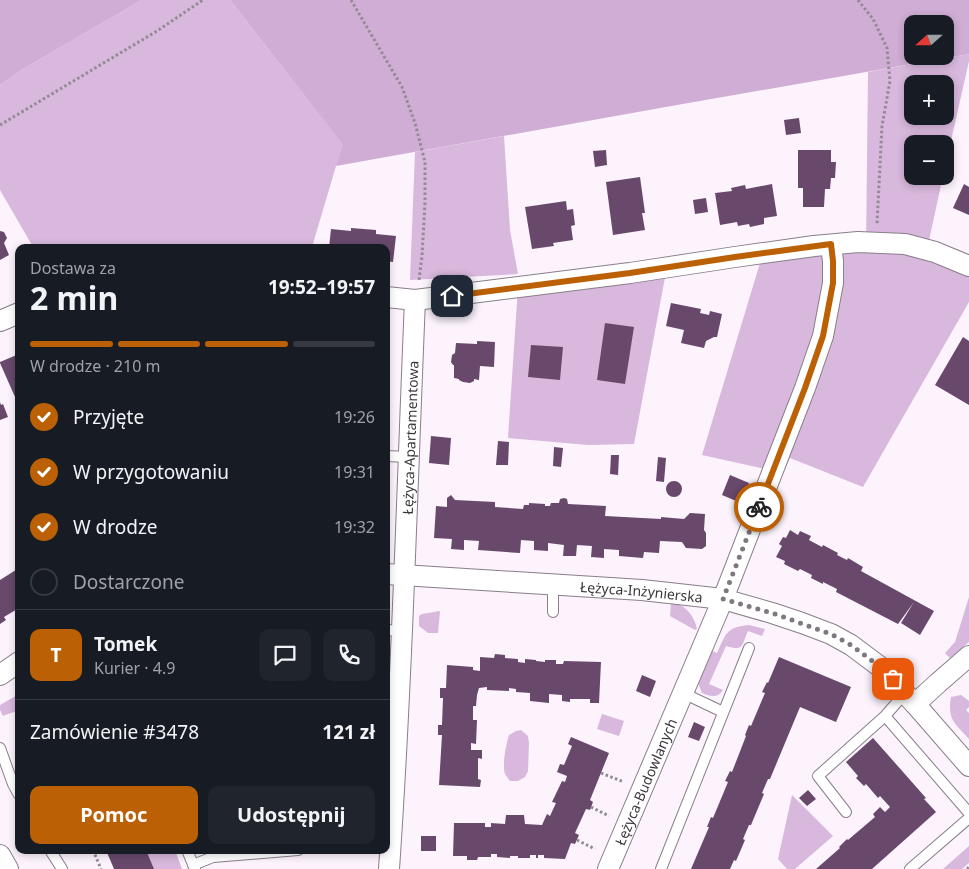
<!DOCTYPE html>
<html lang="pl">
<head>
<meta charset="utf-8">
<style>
	:root { --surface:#171b24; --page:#20242c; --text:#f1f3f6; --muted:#9ea1a6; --line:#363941; --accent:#bb6005 }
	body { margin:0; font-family:"Noto Sans",sans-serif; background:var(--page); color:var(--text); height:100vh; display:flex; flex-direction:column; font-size:19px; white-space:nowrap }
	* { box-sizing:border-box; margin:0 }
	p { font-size:16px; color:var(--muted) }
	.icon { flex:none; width:28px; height:28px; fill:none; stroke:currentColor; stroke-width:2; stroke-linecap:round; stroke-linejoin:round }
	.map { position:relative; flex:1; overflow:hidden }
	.sheet { position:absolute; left:15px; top:244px; width:375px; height:610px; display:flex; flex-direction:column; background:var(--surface); border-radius:10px; box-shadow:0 2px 8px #0003 }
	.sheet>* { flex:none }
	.needle { width:32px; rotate:249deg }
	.buttons { position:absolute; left:904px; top:15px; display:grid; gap:10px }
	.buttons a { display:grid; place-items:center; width:50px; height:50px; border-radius:10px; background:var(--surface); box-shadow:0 2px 8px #0003; font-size:25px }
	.pin { position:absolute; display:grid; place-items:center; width:42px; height:42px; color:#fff; margin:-21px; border-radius:10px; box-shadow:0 2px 8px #0006 }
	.courier { position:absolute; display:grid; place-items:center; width:50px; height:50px; margin:-25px; border:4px solid #bb6005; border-radius:50%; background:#fff; color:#222; box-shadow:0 1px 6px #0007 }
	.headline em { font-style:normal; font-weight:700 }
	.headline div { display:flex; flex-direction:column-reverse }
	.headline { display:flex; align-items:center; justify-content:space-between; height:85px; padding:0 15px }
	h1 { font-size:32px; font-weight:700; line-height:38px }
	.bar { display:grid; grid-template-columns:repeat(4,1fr); gap:8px 5px; align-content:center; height:60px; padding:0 15px }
	.bar i { height:6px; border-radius:4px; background:var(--line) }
	.bar .selected { background:var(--accent) }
	.bar p { grid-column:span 4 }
	.line { display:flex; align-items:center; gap:12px; padding:0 15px; border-top:1px solid var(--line) }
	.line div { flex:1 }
	.round { display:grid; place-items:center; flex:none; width:52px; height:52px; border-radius:10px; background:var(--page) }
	ol { padding:0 15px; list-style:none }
	li { display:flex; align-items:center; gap:15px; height:55px }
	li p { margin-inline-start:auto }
	li .icon { padding:5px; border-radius:50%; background:var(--accent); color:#fff; stroke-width:4 }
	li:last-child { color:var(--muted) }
	li i { width:28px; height:28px; border:2px solid var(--line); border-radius:50% }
	.cta { display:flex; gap:10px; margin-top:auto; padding:10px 15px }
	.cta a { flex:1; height:58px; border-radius:10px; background:var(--accent); color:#fff; font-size:20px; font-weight:700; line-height:58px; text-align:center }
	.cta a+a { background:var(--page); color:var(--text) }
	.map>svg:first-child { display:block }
	.green { fill:#d8b8dc; fill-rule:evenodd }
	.forest { fill:#d0add4; fill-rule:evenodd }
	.building { fill:#68496c }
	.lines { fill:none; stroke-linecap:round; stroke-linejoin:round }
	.lane-casing { stroke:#897e8a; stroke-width:12 }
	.street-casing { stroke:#897e8a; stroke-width:22 }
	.path { stroke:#928b93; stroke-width:3; stroke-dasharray:2.5 2.5; stroke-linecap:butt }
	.lane { stroke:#fff; stroke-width:10 }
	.street { stroke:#fff; stroke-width:20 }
	.done { stroke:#7f7880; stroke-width:5; stroke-dasharray:0 9 }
	.route { stroke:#bb6005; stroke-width:6 }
	.labels { text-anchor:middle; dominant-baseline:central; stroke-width:5; stroke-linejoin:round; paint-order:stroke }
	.street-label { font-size:14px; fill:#3b363c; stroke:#fcf3fd }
</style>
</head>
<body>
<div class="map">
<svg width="969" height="869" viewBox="0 0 969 869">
	<rect width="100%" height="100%" fill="#fcf3fd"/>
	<path class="green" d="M142 0H230L344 146 336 166 312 247H33L0 190V85L23 69Z
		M969 54V61L945 167V144H912V176H943L926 254 969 275V302L863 487 790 458 783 473 702 455 763 253 866 247 868 72ZM912 84H945V116H912Z
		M504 136 510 230 518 274 410 280 415 152Z
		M666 272 634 444 588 445 508 438 518 287Z
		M969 597V642L950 658 945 653 955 642Z
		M671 603C685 603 695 617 697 629L695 630 670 616Z
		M440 611 438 633H428L419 626V616L422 614Z
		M749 625 765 629 762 636 748 631C741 647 744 651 726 646L709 684 723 690C718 698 711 697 702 693L698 683 712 651 717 653C726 634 726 627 749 625Z
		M19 694V710L3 716 0 710V705Z
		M961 695 969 701V707L966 710 969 713V739C955 723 947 720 951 697Z
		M602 714 624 721 619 736 597 729Z
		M521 730 528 736 529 743 528 771 525 777 518 781H510C509 780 506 775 505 774 502 765 506 744 509 735L516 731Z
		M792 795 833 836 795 869H787L778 859Z
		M969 846V863L962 869H943Z
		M146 850H175L182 869H153Z"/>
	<path class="forest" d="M0 0H142L23 69 0 85Z
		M230 0H969V54L677 105 336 166 343 145ZM912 24H945V56H912Z"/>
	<path class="building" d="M799 118 801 133 786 135 784 120Z
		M606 150 607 165 595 167 593 151Z
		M798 150H831V162H836L835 178H831L830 189H825L824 207H803V188H798Z
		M640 177 645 213H642L645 230 613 235 606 182Z
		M772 184 777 216 764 218V224L750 227 749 224 738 226 737 222 720 225 715 193 732 191 731 188 745 185 746 189Z
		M964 184 969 187V215L953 208Z
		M706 198 708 212 695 214 693 200Z
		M566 201 567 210 573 209 575 225 571 226 573 240 553 243 554 246 532 249 525 207Z
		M351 228 376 230V234L396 236 393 262 386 261V248H329L331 229 351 231Z
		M0 231 4 232 7 238 4 243 9 255 0 260Z
		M671 303 701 309 700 313 709 315 710 311 722 314 717 337H714L706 341 704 348 681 343 684 330 666 326Z
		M605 323 634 327 625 384 597 380Z
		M963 337 969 341V405L935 385Z
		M477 341 495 342 494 367 480 366 479 380 474 379V381L470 383 463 382 459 380V379L454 378V365H453L451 362 452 355 455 353 456 343 477 344Z
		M531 345 563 347 560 380 528 377Z
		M19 354V406L0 363V362Z
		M0 402 1 405 3 404 8 417 0 420Z
		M431 436 451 438 449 465 429 463Z
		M498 441 509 442 508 465H496Z
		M554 447 563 448 561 467 553 466Z
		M611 455H619L618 475 610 474Z
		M658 457 666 458 664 482 656 481Z
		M730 475 749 483 741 503 722 495Z
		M666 489a8 8 0 1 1 16 0a8 8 0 1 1-16 0Z
		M451 495 455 500 495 502V507L523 509 524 505H529V503L545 504V506H550L551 503H559L560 499 564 498 567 499 568 504 606 506 605 516 661 519V517L684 519 690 513 705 514 704 530 706 533V546L702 549 686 548 682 542 660 541 659 553 644 552 643 558 619 556V550L604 549V558L591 557 592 546 577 545 576 556H563L564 545 548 543V551L534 550V541L521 540 520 553 478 550 479 541 464 540V550L451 549 452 539 434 538 436 506 447 507V498Z
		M790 530 798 535 800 531 811 536 809 540 822 547 823 545 838 553 837 555 847 560 848 558 863 567 861 571 934 611 920 635 901 623 914 602 898 624 836 592 837 589 823 582V584L811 578 812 575 800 569 798 571 784 564 785 561 776 557 782 546 779 544 783 537 786 538Z
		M19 568V608L4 617 6 620 0 624V580Z
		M495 654 505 655V658L518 659V662L525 663V659L536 660V661L545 662V660H556V664H563L564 661 601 662 599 703H590V699H570V702L562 701V695L549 694V703L530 701V693L516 692V689L509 688V691L487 690V687L479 688 477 695 476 706H473V720H477L476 744 471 743V750H482V759L478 758V779L481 780 480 787 439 785 442 735H438V725H442L443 698H440V688H446L447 665 473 667V670L480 671V657L494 658Z
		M779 657 851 687 836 722 800 707 770 779H768L762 793 764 794 751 825H749L743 839 745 840 736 861 734 860 730 869H691L709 827H707L711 817 713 818 728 782 725 781 730 771 732 772 746 736 745 735 749 725 751 726 765 693 762 692 767 682 768 683Z
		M642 675 656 681 650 697 636 691Z
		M694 722 705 727 699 741 688 737Z
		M571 737 609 753 590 800 593 802 590 810 586 809 575 833 579 835 575 844 571 843 565 859 544 858V855H538V858H536V855H530V858H518V856H510V858L497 857V854H491V857H478L477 860H467V856H453L454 823H485V827H491V823L505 824 506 815H524L525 824 542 825 547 814 550 816 556 803 552 802 562 781 565 782 567 776 557 772 560 764 564 765 572 746 568 744Z
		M873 738 926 798 924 799 936 812 872 869H816L840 848 839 847 847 839 848 840 875 817 873 814 880 807 885 812 890 807 880 796 878 798 866 784 864 786 856 778 858 776 846 762Z
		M808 790 816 799 807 806 799 798Z
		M421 836H436V851H421Z
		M106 850H146L154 869H114Z"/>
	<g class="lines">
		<g class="lane-casing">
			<path id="lane" d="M386 456 408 457
				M553 585V612
				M386 630 402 631
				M683 693 723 712
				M885 716 969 813
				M0 748 13 784 19 795
				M846 812 818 776 885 716 905 693
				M50 850 62 869
				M187 850 195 869
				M193 865 213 857 298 850
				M661 869 749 648
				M910 869 969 818"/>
		</g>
		<g class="street-casing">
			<g id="street">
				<path d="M386 297 415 300 630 273 735 257 814 246 858 242 905 244 935 252 969 266"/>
				<path d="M0 321 19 313"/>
				<path id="s1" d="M386 574 642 590 723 599 772 613 802 623 831 634 851 645 879 666 915 704 969 766"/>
				<path d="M0 675 19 662"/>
				<path d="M915 704 938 683 969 656"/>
				<path d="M0 855 8 869"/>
				<path id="s2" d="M389 869C402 680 407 490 415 300"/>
				<path id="s3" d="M608 869 723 599 805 388 823 336 833 283V261L831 245"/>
			</g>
		</g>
		<path class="path" d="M351 0 402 87 415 123 425 162V202L422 256 419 280
			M858 0 873 19 887 48 890 81 882 126 877 224
			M0 125 157 31 203 0
			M601 773 624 782
			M591 807 609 816
			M577 840 595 849
			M93 850 101 869
			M967 869 969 867"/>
		<use href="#lane" class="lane"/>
		<use href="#street" class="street"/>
	</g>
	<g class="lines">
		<path class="done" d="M759 507 723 599 772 613 831 634 851 645 879 666 893 679"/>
		<path class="route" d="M452 296 630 273 735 257 831 244 833 261V283L823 336 805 388 759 507"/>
	</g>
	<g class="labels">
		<g class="street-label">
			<text stroke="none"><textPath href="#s2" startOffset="432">Łężyca-Apartamentowa</textPath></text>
			<text stroke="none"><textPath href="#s1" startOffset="256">Łężyca-Inżynierska</textPath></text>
			<text stroke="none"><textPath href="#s3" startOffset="95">Łężyca-Budowlanych</textPath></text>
		</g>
	</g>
</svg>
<div class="buttons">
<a><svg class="needle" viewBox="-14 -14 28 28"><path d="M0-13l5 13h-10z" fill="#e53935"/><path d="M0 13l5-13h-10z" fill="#9ea1a6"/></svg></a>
<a>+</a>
<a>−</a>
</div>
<div class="pin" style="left:893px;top:679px;background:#ea580c"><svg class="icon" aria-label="bag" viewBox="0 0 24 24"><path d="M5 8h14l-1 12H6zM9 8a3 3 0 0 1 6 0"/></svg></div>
<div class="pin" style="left:452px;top:296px;background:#1f2937"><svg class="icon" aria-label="home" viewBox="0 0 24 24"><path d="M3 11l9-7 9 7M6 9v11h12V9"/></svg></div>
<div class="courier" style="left:759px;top:507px"><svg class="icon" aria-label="bike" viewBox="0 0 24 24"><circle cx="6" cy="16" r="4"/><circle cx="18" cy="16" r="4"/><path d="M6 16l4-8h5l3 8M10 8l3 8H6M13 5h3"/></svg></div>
<section class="sheet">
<div class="headline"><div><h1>2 min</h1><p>Dostawa za</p></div><em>19:52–19:57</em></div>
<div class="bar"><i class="selected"></i><i class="selected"></i><i class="selected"></i><i></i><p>W drodze · 210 m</p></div>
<ol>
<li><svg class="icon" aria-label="check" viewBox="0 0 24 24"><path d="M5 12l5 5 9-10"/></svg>Przyjęte<p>19:26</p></li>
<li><svg class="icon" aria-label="check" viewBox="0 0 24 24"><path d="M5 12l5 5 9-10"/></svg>W przygotowaniu<p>19:31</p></li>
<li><svg class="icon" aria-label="check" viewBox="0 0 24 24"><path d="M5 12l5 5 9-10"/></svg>W drodze<p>19:32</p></li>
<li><i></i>Dostarczone</li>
</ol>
<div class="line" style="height:90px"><b class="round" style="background:var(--accent);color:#fff">T</b><div><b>Tomek</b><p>Kurier · 4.9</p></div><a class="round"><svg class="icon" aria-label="chat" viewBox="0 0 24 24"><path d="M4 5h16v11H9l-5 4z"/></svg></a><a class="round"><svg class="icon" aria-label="phone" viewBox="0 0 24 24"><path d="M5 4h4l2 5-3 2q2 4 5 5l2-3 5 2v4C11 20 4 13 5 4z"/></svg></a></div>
<div class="line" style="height:65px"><div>Zamówienie #3478</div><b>121 zł</b></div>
<div class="cta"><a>Pomoc</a><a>Udostępnij</a></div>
</section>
</div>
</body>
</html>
